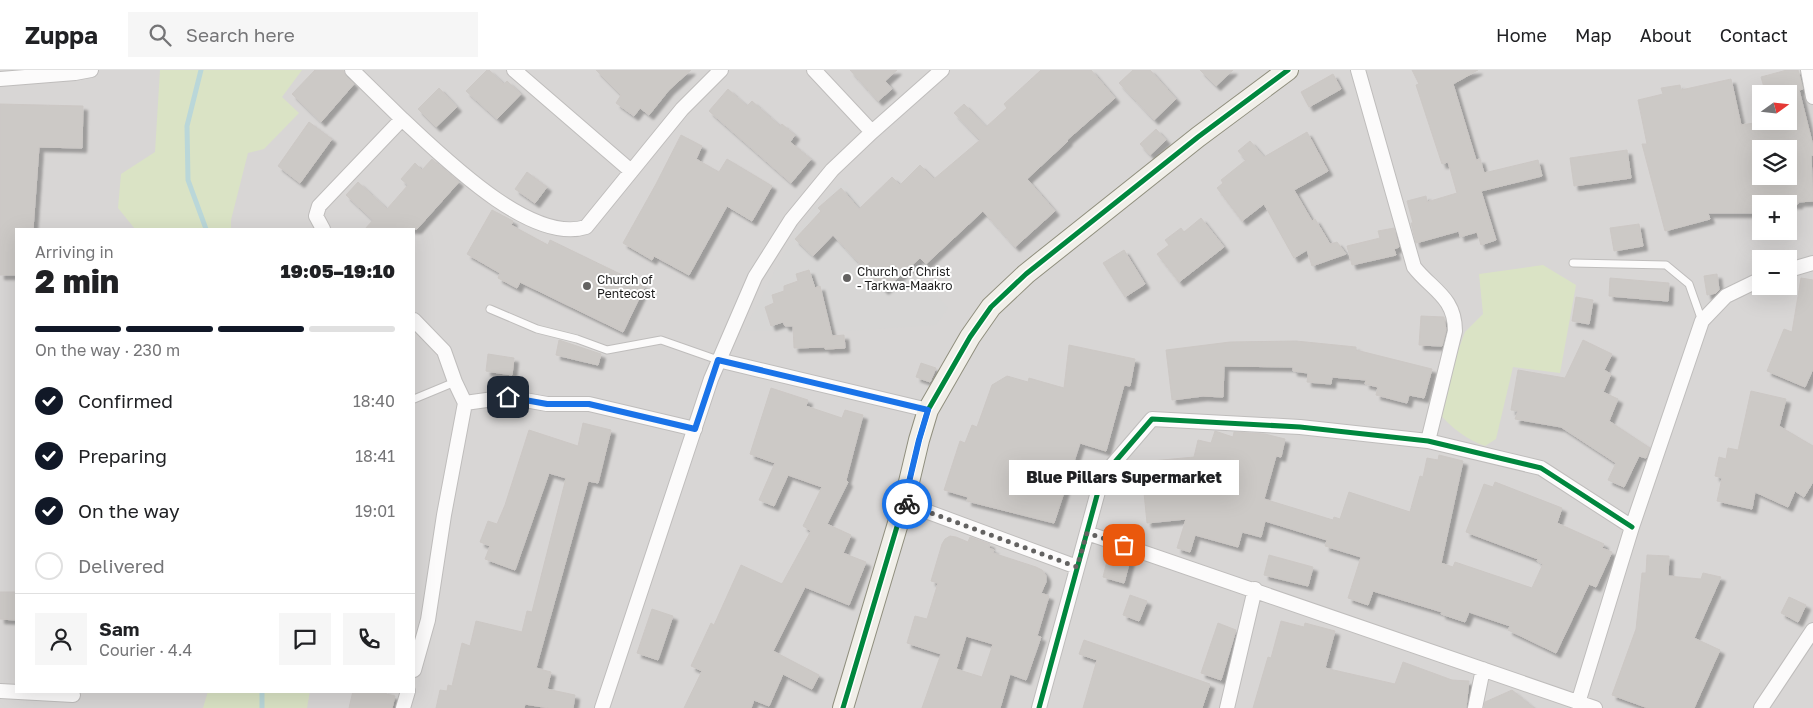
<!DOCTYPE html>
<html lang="en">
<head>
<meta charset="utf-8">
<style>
	:root { --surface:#fff; --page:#f6f6f6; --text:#202124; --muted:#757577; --line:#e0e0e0; --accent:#111827 }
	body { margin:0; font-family:"Golos Text",sans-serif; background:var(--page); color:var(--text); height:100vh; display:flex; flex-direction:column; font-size:19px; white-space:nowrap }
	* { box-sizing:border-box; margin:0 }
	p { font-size:16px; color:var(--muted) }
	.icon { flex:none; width:28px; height:28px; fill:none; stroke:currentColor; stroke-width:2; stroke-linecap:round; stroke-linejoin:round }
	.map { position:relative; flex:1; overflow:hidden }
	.drawer { position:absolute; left:15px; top:158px; width:400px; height:465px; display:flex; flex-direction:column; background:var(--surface); border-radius:0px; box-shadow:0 5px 20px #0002 }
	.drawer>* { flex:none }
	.needle { width:32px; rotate:75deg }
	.fabs { position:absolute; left:1752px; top:15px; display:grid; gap:10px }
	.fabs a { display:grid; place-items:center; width:45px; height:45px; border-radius:0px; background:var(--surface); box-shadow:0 5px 20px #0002; font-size:25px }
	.pin { position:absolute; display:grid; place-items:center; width:42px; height:42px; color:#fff; margin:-21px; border-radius:10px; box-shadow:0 2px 8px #0006 }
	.courier { position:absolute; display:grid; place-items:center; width:50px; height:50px; margin:-25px; border:4px solid #1a73e8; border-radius:50%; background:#fff; color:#222; box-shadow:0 1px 6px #0007 }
	.bubble { position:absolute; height:35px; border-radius:0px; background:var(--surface); box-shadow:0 5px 20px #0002; font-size:16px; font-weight:800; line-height:35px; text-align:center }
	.summary em { font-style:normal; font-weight:800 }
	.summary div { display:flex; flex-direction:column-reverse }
	.summary { display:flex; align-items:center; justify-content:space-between; height:85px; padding:0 20px }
	h1 { font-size:32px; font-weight:800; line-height:38px }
	.bar { display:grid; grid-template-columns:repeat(4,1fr); gap:8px 5px; align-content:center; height:60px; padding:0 20px }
	.bar i { height:6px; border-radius:4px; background:var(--line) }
	.bar .on { background:var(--accent) }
	.bar p { grid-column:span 4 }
	.line { display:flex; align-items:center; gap:12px; padding:0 20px; border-top:1px solid var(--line) }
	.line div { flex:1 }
	.round { display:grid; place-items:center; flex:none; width:52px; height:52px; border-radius:0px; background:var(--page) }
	ol { padding:0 20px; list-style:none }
	li { display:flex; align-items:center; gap:15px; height:55px }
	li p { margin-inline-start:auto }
	li .icon { padding:5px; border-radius:50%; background:var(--accent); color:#fff; stroke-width:4 }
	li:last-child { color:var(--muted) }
	li i { width:28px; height:28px; border:2px solid var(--line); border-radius:50% }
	header { display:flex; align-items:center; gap:30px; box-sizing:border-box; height:70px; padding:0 25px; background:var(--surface); border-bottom:1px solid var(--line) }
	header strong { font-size:24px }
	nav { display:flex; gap:28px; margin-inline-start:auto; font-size:18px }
	.search { width:350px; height:45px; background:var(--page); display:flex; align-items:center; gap:12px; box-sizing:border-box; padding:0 18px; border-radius:0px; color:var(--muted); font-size:19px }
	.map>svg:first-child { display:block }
	.residential { fill:#d8d6d5; fill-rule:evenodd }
	.religious { fill:#d7d6d5 }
	.grass { fill:#dae3c5 }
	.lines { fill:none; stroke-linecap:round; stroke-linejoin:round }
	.stream { stroke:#bad7d9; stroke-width:5 }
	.building { fill:#ccc9c6; stroke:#ccc8c5; fill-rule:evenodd; filter:url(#shadow) }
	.lane-casing { stroke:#bfbdbc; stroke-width:9 }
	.street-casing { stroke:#bfbdbc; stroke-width:16 }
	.secondary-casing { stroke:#908f7e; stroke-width:22 }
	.lane { stroke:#fcfbfb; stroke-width:7 }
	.street { stroke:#fcfbfb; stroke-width:14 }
	.secondary { stroke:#f1efe9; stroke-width:20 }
	.cycleway-casing { stroke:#fff; stroke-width:8 }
	.cycleway { stroke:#00873e; stroke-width:5 }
	.done { stroke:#636261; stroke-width:5; stroke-dasharray:0 9 }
	.route { stroke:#1a73e8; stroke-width:6 }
	.poi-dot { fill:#636261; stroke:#fff; stroke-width:2 }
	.labels { text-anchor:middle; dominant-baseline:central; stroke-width:4; stroke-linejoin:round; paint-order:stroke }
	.poi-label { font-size:12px; fill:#1b1b1b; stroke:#fff; text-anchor:start }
</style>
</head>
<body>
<header>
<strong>Zuppa</strong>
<div class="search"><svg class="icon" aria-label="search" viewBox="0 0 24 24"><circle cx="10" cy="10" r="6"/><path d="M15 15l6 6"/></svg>Search here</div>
<nav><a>Home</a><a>Map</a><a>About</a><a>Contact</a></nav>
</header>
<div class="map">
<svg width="1813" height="638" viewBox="0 0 1813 638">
	<defs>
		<filter id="shadow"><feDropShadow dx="4.5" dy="4.5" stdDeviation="1" flood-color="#0004"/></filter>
	</defs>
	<rect width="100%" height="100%" fill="#e9e6e3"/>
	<path class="residential" d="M0 0H1813V638H0ZM1761 24H1789V51H1761ZM1761 79H1789V106H1761ZM1761 134H1789V161H1761ZM16 159H414V621H16ZM1761 189H1789V216H1761Z"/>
	<path class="religious" d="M844 112 948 238 936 255 847 261H744L787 177 814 138Z"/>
	<path class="grass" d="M160 0H302L282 27 299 43 264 79 248 83 231 150V159H135L118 138 121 104 155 82Z
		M1543 195 1576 215 1560 303 1513 297 1496 369 1485 376C1468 370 1451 358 1440 344L1453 294 1465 262 1483 244 1479 204Z
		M208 621H310L307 638H203Z"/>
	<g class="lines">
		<path class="stream" d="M201 0 187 56 188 110 206 159
			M262 638V621"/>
	</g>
	<path class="building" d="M315 0H343L346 6 354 14 321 52 292 24Z
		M487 0H489L504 14 507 11 521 24 497 49 466 21Z
		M596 0H691L669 20 649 45 640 38 634 46 616 33 621 25Z
		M850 0H897L885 11 892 19 878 31Z
		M1041 0H1091L1115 28 1067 70 1068 71 1027 109 1055 141 1015 177 983 141 926 194 920 188 884 220 833 165 813 186 795 169 821 141 818 138 841 118 859 139 892 107 900 115 920 95 934 109 980 70 954 43 964 34 986 57 1007 38 1004 34Z
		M1133 0H1150L1176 29 1154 50 1119 13Z
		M1200 0H1233L1216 16Z
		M1412 0H1478L1453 14 1476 90 1480 89 1484 103 1538 90 1542 106 1481 121 1496 170 1481 175 1477 162 1460 167 1459 161 1416 173 1411 153H1413L1407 131 1426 126 1427 132 1457 123 1448 92 1442 94 1416 15 1419 14Z
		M1787 0H1798L1802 16 1803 19 1799 20 1813 76V85L1811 86 1813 131 1798 132V134H1755L1756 143H1708L1710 149 1665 161 1642 74H1647L1638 30 1663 24 1661 18 1680 15 1681 20 1731 9 1741 55 1754 53 1755 59 1789 52V24H1766L1761 7ZM1758 79H1789V106H1761Z
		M1333 4 1341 19 1309 37 1301 22Z
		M439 18 457 37 436 57 418 39Z
		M728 19 747 36 752 31 780 56 782 54 795 65 790 72 811 89 791 113 709 41Z
		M0 34 83 36 82 78 39 77 33 159H16V205H0Z
		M309 52 332 69 300 113 278 96Z
		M1156 59 1166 70 1150 85 1140 74Z
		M1307 62 1328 101 1294 120 1312 151 1315 149 1330 174 1337 172 1346 184 1312 196 1307 180 1294 188 1264 134 1242 151 1217 118 1223 113 1221 110 1246 90 1238 81 1250 71 1264 87Z
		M681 65 702 76 696 89 719 102 727 89 772 116 752 151 727 136 689 205 654 186 652 190 623 173 656 114Z
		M1627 80 1631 108 1574 116 1570 88Z
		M432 89 459 112 417 159H365L373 150 346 125 358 112 387 139 408 115 401 109 415 93 422 100Z
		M527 102 547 117 535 133 515 119Z
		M492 140 513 151 511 155 548 175 550 170 645 216 623 262 520 212 517 218 498 208 500 203 467 184Z
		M1201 148 1224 177 1179 212 1157 184 1169 175 1165 170 1181 158 1184 162Z
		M1639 154 1643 176 1614 181 1610 158Z
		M1394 158 1399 177 1394 179 1396 185 1352 195 1347 176 1380 168 1378 161Z
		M1124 180 1145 214 1125 227 1103 193Z
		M809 200 815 218 820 216 832 266 844 265 845 278 825 279V277L794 278 793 256H785L783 252 771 256 765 237 774 233 772 225 784 221V216L798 211 796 204Z
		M1717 204 1719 220 1716 223 1707 225 1704 206Z
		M1610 208 1669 213 1668 231 1609 226Z
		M1801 208 1813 210V299L1805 317 1767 301 1784 259 1792 262Z
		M1576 227 1593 230 1589 254 1572 251Z
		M1421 246 1444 247 1446 260 1442 276 1419 275Z
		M559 270 601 284 598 295 556 285Z
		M1583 270 1612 284 1604 300 1611 304 1603 322 1618 329 1609 351 1650 378 1646 388 1639 386 1624 417 1608 410 1616 393 1561 357 1515 349 1518 341 1511 340 1518 300 1565 308Z
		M1296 271 1356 277V280L1432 299 1424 328 1409 325 1407 333 1376 325 1378 317 1365 314 1366 310 1332 307 1331 314 1307 312 1308 303 1293 301V297L1224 296 1223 327 1203 326 1172 330 1166 280 1230 272Z
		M1069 275 1135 289 1130 316 1124 315 1106 381 1080 373 1054 453 967 431 968 427 944 420 960 371 965 373 972 355 977 357 992 315 1007 306 1028 312 1029 308 1064 318Z
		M488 284 514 288 512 305 486 301Z
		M921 293 936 298 930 312 916 307Z
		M771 318 808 330 806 336 842 348 845 340 863 345 846 410 848 412 827 454 851 465 843 483 866 492 849 535 805 517 773 581 819 605 812 619 783 604 769 636 754 630 751 638H684L702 601 691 596 711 553 714 555 741 495 782 514 811 461 803 456 822 417 788 405 774 436 759 430 775 393 750 384Z
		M1751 321 1786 329 1779 356 1813 376V412L1804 427 1795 421 1788 437 1755 422 1752 439 1717 431 1722 408 1715 406 1719 387 1726 389 1728 378 1738 380Z
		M583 353 611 360 598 413 588 411 536 598 551 602 547 619 575 625 573 638H549L525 634 524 638H436L440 620 447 621 448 615 452 616 462 573 470 576 476 551 522 562 527 541 532 542 566 408 549 403 515 500 485 489 490 476 480 472 488 451 497 454 505 435 529 360 578 376Z
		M1215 361 1233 367 1234 362 1265 364 1285 369 1281 387 1276 386 1264 429 1333 450 1334 447 1340 449 1349 422 1410 442 1420 406 1423 407 1427 388 1438 390 1439 385 1463 391 1441 493 1453 497 1455 492 1532 518 1543 494 1537 491 1538 489 1466 462 1484 414 1493 417 1495 412 1562 438 1557 453 1604 474 1602 478 1612 482 1596 517 1589 514 1556 583 1508 560 1510 556 1469 542 1465 552 1441 544 1442 542 1373 521 1368 535 1348 528 1361 487 1325 476 1327 470 1265 451 1261 467 1242 462 1238 477 1195 465 1190 482 1177 478 1186 449 1147 453 1141 392 1194 387 1198 370 1211 373Z
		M950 466 956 467 968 472 970 467 990 474 989 478 994 480 993 483 1036 497 1042 500 1046 506V512L1041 523 1049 526 1037 566 1041 567 1026 610 1010 604 1000 638H922L941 584 907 573 915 546 927 549 938 513 931 511 942 474 945 469ZM966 566 993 574 982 607 956 599Z
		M1109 483 1130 490 1124 513 1103 507Z
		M1269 485 1313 497 1308 516 1264 505Z
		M1647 485 1669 486 1668 506 1701 509 1703 503 1721 507 1694 568 1720 580 1694 638H1648L1612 625 1636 559 1642 503H1646Z
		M0 522H16V550L0 549Z
		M1130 525 1147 531 1139 551 1123 545Z
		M1789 527 1806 535 1798 552 1781 543Z
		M652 539 673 546 658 590 637 583Z
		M1281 551 1304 557 1305 553 1335 561 1325 598 1395 614 1403 592 1452 610 1469 611 1466 638H1253L1268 587 1271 588Z
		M1218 553 1236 560 1221 610 1201 603Z
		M1084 570 1210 614 1202 638H1083L1097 590 1079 584Z
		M1512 620 1534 638H1484L1485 632Z
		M353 621H387L386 624 395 626 392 638H349Z"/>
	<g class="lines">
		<g class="lane-casing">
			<path id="lane" d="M1573 193 1666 195 1689 214 1702 251
				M490 239 537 259 577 269 607 280 661 270 718 290
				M414 329 455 312"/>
		</g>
		<g class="street-casing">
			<path id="street" d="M352 0 402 49
				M514 0 631 101
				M814 0 872 62
				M1358 0 1414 197C1432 220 1455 227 1455 261L1428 371
				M1808 0 1813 27
				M0 9 75 3 91 0
				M323 159 316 146 319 136 402 49C441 85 530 175 586 157L682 39 721 0
				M1789 200 1813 193
				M414 250 444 281 455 312 465 333 444 445 428 550 414 600
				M718 290 928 340
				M465 333 508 327 547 334H589L695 359
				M904 433 1077 497
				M1087 463 1595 638
				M0 621 73 625
				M1578 633 1632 457 1702 251 1726 226 1761 209
				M403 638 408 621
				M602 638 711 309 755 207 791 150 832 100 872 62 942 0
				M1039 638 1102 407 1152 349 1300 357 1428 371 1541 398 1632 457
				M1227 638 1255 519
				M1475 638 1483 599
				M1761 638 1813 560"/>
		</g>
		<g class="secondary-casing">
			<path id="secondary" d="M843 638 904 433 919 370 928 340 970 267 991 237 1026 204 1198 67 1288 0"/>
		</g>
		<use href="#lane" class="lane"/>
		<use href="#street" class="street"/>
		<use href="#secondary" class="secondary"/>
		<g class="cycleway-casing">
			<path id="cycleway" d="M843 638 904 433 919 370 928 340 970 267 991 237 1026 204 1198 67 1288 0
				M1039 638 1102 407 1152 349 1300 357 1428 371 1541 398 1632 457"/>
		</g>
		<use href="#cycleway" class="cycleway"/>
	</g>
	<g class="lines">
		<path class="done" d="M907 434 1077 497 1087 463 1124 475"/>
		<path class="route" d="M508 327 547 334H589L695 359 718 290 928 340 919 370 904 433 907 434"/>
	</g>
	<g class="poi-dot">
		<circle cx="847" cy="208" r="5"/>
		<circle cx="587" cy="216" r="5"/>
	</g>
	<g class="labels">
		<g class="poi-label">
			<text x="857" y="201">Church of Christ<tspan x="857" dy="14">- Tarkwa-Maakro</tspan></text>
			<text x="597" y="209">Church of<tspan x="597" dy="14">Pentecost</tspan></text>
		</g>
	</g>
</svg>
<div class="fabs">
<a><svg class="needle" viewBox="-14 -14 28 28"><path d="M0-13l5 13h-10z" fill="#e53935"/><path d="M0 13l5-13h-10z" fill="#757577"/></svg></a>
<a><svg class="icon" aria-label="layers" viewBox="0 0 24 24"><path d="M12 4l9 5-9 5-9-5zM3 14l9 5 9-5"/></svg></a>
<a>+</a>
<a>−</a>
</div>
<div class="pin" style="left:1124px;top:475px;background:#ea580c"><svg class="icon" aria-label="bag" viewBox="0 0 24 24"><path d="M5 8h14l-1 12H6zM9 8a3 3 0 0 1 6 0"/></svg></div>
<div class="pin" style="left:508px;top:327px;background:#1f2937"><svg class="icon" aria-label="home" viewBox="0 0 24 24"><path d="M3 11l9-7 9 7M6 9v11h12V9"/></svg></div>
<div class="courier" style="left:907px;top:434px"><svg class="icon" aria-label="bike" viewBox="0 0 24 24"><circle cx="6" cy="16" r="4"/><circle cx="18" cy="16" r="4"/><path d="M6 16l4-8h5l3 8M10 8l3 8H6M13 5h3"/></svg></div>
<div class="bubble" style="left:1009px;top:390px;width:230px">Blue Pillars Supermarket</div>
<section class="drawer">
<div class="summary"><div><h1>2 min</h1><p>Arriving in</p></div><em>19:05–19:10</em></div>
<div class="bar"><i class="on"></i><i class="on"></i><i class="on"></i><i></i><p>On the way · 230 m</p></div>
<ol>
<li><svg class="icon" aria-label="check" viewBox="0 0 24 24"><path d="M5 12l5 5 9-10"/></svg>Confirmed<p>18:40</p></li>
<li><svg class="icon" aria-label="check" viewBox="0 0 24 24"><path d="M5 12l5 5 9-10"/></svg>Preparing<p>18:41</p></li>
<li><svg class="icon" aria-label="check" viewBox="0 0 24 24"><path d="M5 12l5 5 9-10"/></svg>On the way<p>19:01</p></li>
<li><i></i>Delivered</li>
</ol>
<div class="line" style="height:90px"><a class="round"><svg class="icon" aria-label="person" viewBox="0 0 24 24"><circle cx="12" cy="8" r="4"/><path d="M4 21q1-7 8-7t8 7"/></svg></a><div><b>Sam</b><p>Courier · 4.4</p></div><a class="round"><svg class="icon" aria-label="chat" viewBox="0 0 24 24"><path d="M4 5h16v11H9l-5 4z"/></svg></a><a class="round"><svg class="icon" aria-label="phone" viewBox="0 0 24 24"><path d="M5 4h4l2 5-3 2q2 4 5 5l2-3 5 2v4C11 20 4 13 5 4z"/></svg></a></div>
</section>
</div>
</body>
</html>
